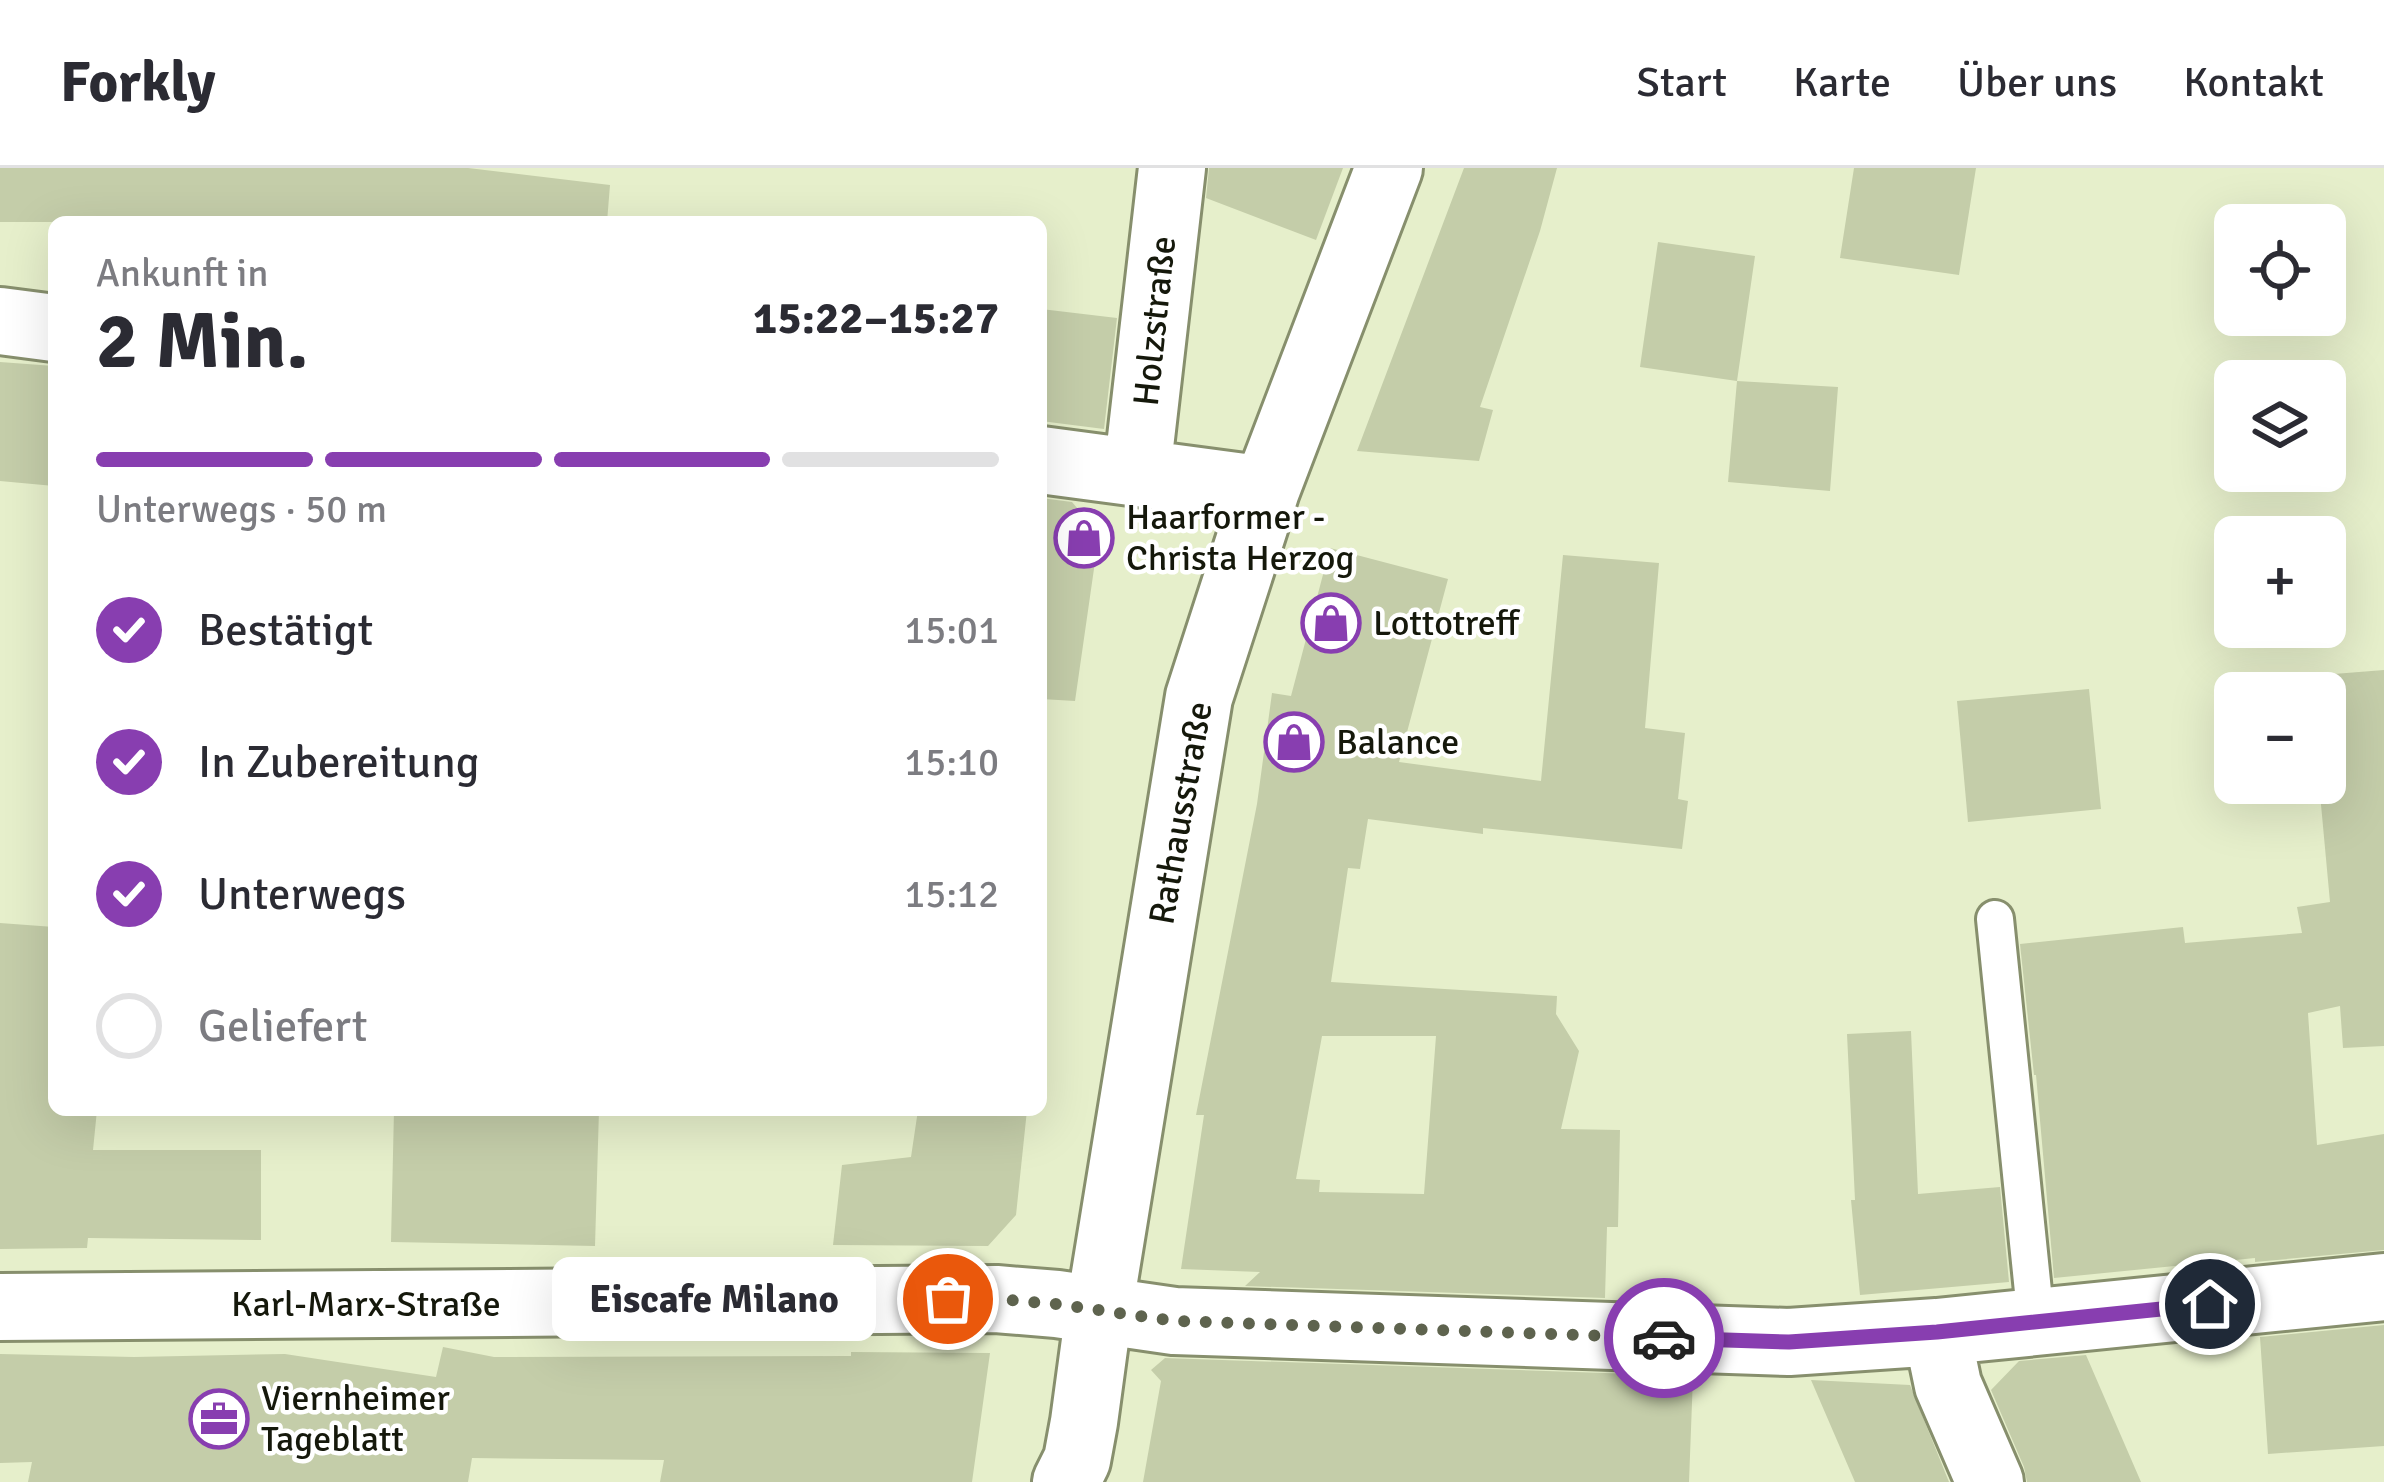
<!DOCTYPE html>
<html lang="de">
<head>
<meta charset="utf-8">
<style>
	:root { --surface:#fff; --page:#f7f7f7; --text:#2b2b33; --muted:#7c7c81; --line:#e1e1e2; --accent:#883eb0 }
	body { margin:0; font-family:Signika,sans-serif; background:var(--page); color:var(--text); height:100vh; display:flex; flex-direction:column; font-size:45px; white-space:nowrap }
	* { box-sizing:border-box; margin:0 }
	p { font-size:39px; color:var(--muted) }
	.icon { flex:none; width:66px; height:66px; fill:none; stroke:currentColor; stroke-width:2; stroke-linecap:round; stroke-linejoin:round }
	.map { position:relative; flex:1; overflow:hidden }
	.sheet { position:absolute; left:48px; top:48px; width:999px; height:900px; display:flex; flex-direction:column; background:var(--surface); border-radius:18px; box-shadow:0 12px 48px #0002 }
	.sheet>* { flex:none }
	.fabs { position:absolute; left:2214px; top:36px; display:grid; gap:24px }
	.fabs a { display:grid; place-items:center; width:132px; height:132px; border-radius:18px; background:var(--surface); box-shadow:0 12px 48px #0002; font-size:60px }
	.pin { position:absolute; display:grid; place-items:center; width:102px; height:102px; color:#fff; margin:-51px; border:6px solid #fff; border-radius:50%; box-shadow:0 3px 12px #0007 }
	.courier { position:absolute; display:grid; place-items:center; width:120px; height:120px; margin:-60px; border:9px solid #883eb0; border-radius:50%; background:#fff; color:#222; box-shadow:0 3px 15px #0007 }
	.bubble { position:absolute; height:84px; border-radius:18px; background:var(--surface); box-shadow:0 12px 48px #0002; font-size:39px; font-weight:700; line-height:84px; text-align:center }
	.summary em { font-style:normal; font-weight:700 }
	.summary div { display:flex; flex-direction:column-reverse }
	.summary { display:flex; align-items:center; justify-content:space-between; height:204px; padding:0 48px }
	h1 { font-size:78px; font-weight:700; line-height:90px }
	.bar { display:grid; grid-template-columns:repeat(4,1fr); gap:18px 12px; align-content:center; height:144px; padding:0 48px }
	.bar i { height:15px; border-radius:9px; background:var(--line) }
	.bar .selected { background:var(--accent) }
	.bar p { grid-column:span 4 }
	ol { padding:0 48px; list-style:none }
	li { display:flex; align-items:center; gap:36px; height:132px }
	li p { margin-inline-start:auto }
	li .icon { padding:12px; border-radius:50%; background:var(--accent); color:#fff; stroke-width:4 }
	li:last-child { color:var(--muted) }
	li i { width:66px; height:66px; border:6px solid var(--line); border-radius:50% }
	header { display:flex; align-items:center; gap:72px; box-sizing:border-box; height:168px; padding:0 60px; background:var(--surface); border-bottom:3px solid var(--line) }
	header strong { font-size:57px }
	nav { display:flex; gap:66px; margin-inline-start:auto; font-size:42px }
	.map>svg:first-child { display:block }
	.building { fill:#c4cda9; fill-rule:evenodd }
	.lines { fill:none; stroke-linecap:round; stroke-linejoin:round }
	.service-casing { stroke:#878f6d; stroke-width:42 }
	.minor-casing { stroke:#878f6d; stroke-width:72 }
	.service { stroke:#fff; stroke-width:36 }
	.minor { stroke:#fff; stroke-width:66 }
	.done { stroke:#5e634e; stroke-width:12; stroke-dasharray:0 21.6 }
	.route { stroke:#883eb0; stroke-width:15 }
	.labels { text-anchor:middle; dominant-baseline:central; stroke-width:9; stroke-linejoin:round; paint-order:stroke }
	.street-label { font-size:36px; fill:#15180b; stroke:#fff }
	.poi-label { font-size:36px; fill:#15180b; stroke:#fff; text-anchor:start }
</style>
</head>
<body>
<header>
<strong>Forkly</strong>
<nav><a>Start</a><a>Karte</a><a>Über uns</a><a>Kontakt</a></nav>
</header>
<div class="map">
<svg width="2384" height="1314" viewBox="0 0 2384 1314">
	<rect width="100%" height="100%" fill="#e6efcb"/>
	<path class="building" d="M0 0H468L610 17 607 54H0Z
		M1209 0H1343L1316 72 1206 30Z
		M1464 0H1557L1540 63 1480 239 1493 242 1479 293 1357 283Z
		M1854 0H1976L1959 107 1840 90Z
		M1658 74 1755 88 1737 213 1640 199Z
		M1041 141 1117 150 1104 261 1041 253Z
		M0 194 54 198V318L0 313Z
		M1737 213 1838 219 1830 323 1728 314Z
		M1041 330 1072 334 1099 366 1075 533 1041 531Z
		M1330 380 1448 411 1399 594 1541 613 1563 387 1659 395 1645 560 1685 565 1678 631 1688 633 1682 681 1483 660V666L1368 651 1360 701 1348 700 1331 814 1557 828 1556 846 1579 883 1561 961 1620 962 1618 1059H1607L1605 1130 1245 1118 1260 1104 1181 1101 1204 947H1196L1257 636 1272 525 1291 528ZM1322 868H1436L1424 1026 1319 1024 1320 1012 1296 1011Z
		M2384 502V878L2343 880 2340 838 2308 845 2317 977 2384 966V1082L2255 1094V1090L2054 1110 2036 907H2034L2020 776 2183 759 2185 775 2302 765 2297 739 2330 734 2319 615H2325V525H2310L2309 508Z
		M2089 521 2101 641 1968 654 1957 533Z
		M0 755 54 759V942H97L93 982H261V1072L88 1070 87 1080 0 1081Z
		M1911 863 1918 1026 2000 1019 2009 1114 1860 1127 1851 1032H1855L1847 866Z
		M394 942H599L595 1078 391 1074Z
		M918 942H1027L1016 1047 988 1078 833 1077 842 997 911 989Z
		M2384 1157V1278L2268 1286 2260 1169Z
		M443 1179 494 1189 851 1188V1184L990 1185 972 1314H660L664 1292 472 1290 468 1314H28L32 1294 0 1295V1186L134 1189 285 1186 436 1209Z
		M2086 1187 2141 1314H2027L2024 1299 1991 1222 2019 1193Z
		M1165 1190 1693 1208 1689 1314H1143L1161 1213 1151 1202Z
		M1811 1212 1910 1217 1949 1314H1855Z"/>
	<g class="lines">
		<g class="service-casing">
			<path id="service" d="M1995 751 2036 1153"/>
		</g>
		<g class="minor-casing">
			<path id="minor" d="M0 153 54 160
				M1041 292 1266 322
				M1137 305 1172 0
				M0 1139 996 1131 1057 1136 1174 1153 1789 1174 1937 1164 2384 1119
				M1937 1164 1948 1217 1990 1314
				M1066 1314 1077 1292 1084 1254 1099 1143 1199 529 1266 322 1389 0"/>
		</g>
		<use href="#service" class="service"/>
		<use href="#minor" class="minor"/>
	</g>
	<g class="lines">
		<path class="done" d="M948 1131H996L1057 1136 1174 1153 1664 1170"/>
		<path class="route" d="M1664 1170 1789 1174 1937 1164 2210 1136"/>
	</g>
	<defs>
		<g id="shop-ring" transform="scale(3)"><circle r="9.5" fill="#fff" stroke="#883eb0" stroke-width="1.5"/><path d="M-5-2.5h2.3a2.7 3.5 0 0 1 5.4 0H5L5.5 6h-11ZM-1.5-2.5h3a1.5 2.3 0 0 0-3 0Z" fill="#883eb0"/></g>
		<g id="office-ring" transform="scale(3)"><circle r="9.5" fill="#fff" stroke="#883eb0" stroke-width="1.5"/><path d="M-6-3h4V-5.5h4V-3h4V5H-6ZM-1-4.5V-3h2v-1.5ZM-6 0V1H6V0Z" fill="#883eb0"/></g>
	</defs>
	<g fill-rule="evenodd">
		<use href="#shop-ring" x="1084" y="370"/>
		<use href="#shop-ring" x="1331" y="455"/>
		<use href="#shop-ring" x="1294" y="574"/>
		<use href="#office-ring" x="219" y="1251"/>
	</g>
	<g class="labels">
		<g class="street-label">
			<text transform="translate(1155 153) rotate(-84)">Holzstraße</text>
			<text transform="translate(1181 645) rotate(-80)">Rathausstraße</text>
			<text x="366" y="1136">Karl-Marx-Straße</text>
		</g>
		<g class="poi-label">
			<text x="1126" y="349">Haarformer -<tspan x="1126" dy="41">Christa Herzog</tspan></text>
			<text x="1373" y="455">Lottotreff</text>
			<text x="1336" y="574">Balance</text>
			<text x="261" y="1230">Viernheimer<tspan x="261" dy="41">Tageblatt</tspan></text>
		</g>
	</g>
</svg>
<div class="fabs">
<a><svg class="icon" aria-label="locate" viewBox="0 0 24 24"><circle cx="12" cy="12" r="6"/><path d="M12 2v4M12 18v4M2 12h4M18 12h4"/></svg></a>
<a><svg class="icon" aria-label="layers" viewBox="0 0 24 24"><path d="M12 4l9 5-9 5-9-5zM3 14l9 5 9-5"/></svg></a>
<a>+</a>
<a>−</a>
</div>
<div class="pin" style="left:948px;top:1131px;background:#ea580c"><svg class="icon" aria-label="bag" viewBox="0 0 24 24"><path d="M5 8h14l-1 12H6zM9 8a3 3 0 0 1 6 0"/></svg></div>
<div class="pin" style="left:2210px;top:1136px;background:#1f2937"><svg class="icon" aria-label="home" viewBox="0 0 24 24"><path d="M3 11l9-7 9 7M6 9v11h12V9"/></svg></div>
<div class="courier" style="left:1664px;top:1170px"><svg class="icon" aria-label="car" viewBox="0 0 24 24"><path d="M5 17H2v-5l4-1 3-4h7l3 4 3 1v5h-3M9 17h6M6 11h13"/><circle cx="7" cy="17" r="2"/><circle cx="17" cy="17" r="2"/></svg></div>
<div class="bubble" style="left:552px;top:1089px;width:324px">Eiscafe Milano</div>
<section class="sheet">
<div class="summary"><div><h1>2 Min.</h1><p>Ankunft in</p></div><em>15:22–15:27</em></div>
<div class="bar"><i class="selected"></i><i class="selected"></i><i class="selected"></i><i></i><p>Unterwegs · 50 m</p></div>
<ol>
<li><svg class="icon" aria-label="check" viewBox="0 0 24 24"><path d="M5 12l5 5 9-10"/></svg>Bestätigt<p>15:01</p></li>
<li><svg class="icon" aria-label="check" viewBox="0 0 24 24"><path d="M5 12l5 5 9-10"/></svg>In Zubereitung<p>15:10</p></li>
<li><svg class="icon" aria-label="check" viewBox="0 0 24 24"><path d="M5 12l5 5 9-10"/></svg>Unterwegs<p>15:12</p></li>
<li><i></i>Geliefert</li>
</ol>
</section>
</div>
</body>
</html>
